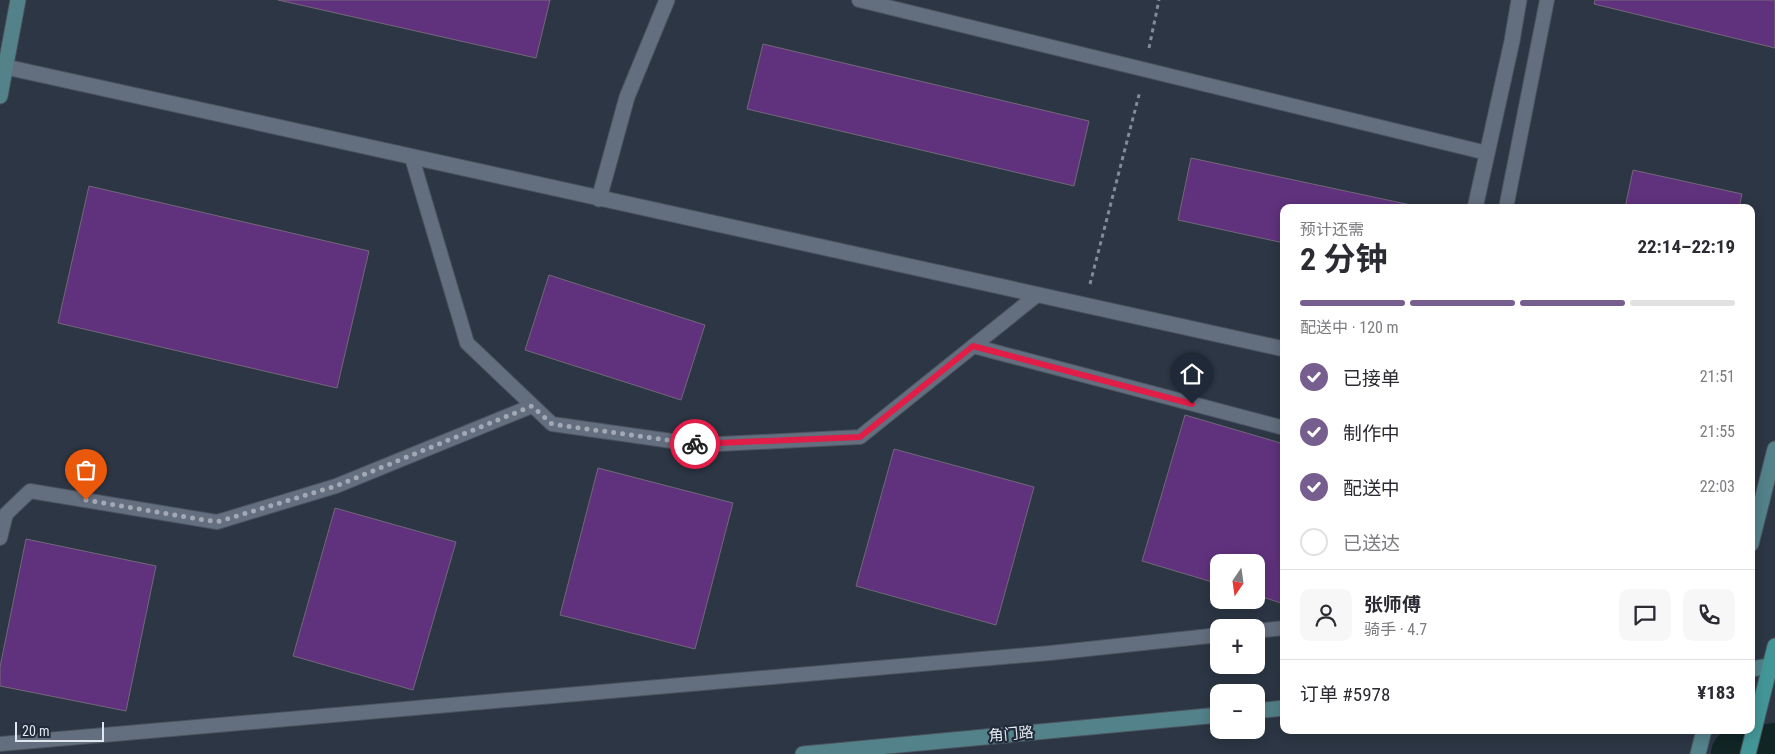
<!DOCTYPE html>
<html lang="zh">
<head>
<meta charset="utf-8">
<style>
	:root { --surface:#fff; --page:#f7f7f7; --text:#2b2b33; --muted:#7c7c81; --line:#e1e1e2; --accent:#765e8e }
	body { margin:0; font-family:"Roboto Condensed","Noto Sans SC",sans-serif; background:var(--page); color:var(--text); height:100vh; display:flex; flex-direction:column; font-size:19px; white-space:nowrap }
	* { box-sizing:border-box; margin:0 }
	p { font-size:16px; color:var(--muted) }
	.icon { flex:none; width:28px; height:28px; fill:none; stroke:currentColor; stroke-width:2; stroke-linecap:round; stroke-linejoin:round }
	.map { position:relative; flex:1; overflow:hidden }
	.details { position:absolute; left:1280px; top:204px; width:475px; height:530px; display:flex; flex-direction:column; background:var(--surface); border-radius:10px; box-shadow:0 2px 12px #0003 }
	.details>* { flex:none }
	.needle { width:32px; rotate:193deg }
	.tools { position:absolute; left:1210px; top:554px; display:grid; gap:10px }
	.tools a { display:grid; place-items:center; width:55px; height:55px; border-radius:10px; background:var(--surface); box-shadow:0 2px 12px #0003; font-size:25px }
	.scale { position:absolute; left:15px; bottom:12px; width:89px; box-sizing:border-box; padding-left:5px; border:2px solid #e1e7f0; border-top:0; font-size:14px; line-height:18px; white-space:nowrap; color:#e1e7f0; -webkit-text-stroke:4px #222b39; paint-order:stroke }
	.pin { position:absolute; display:grid; place-items:center; width:42px; height:42px; color:#fff; margin:-51px -21px; border-radius:50% 50% 50% 0; rotate:-45deg; box-shadow:0 0 5px #0007 }
	.pin .icon { rotate:45deg }
	.courier { position:absolute; display:grid; place-items:center; width:50px; height:50px; margin:-25px; border:4px solid #e11d48; border-radius:50%; background:#fff; color:#222; box-shadow:0 1px 6px #0007 }
	.head em { font-style:normal; font-weight:700 }
	.head div { display:flex; flex-direction:column-reverse }
	.head { display:flex; align-items:center; justify-content:space-between; height:85px; padding:0 20px }
	h1 { font-size:32px; font-weight:700; line-height:38px }
	.bar { display:grid; grid-template-columns:repeat(4,1fr); gap:8px 5px; align-content:center; height:60px; padding:0 20px }
	.bar i { height:6px; border-radius:4px; background:var(--line) }
	.bar .on { background:var(--accent) }
	.bar p { grid-column:span 4 }
	.line { display:flex; align-items:center; gap:12px; padding:0 20px; border-top:1px solid var(--line) }
	.line div { flex:1 }
	.round { display:grid; place-items:center; flex:none; width:52px; height:52px; border-radius:10px; background:var(--page) }
	ol { padding:0 20px; list-style:none }
	li { display:flex; align-items:center; gap:15px; height:55px }
	li p { margin-inline-start:auto }
	li .icon { padding:5px; border-radius:50%; background:var(--accent); color:#fff; stroke-width:4 }
	li:last-child { color:var(--muted) }
	li i { width:28px; height:28px; border:2px solid var(--line); border-radius:50% }
	.map>svg:first-child { display:block }
	.lines { fill:none; stroke-linecap:round; stroke-linejoin:round }
	.river { stroke:#112525; stroke-width:52 }
	.building { fill:#60327d; stroke:#726879 }
	.lane-casing { stroke:#49525d; stroke-width:16 }
	.street-casing { stroke:#49525d; stroke-width:17 }
	.secondary-casing { stroke:#49525d; stroke-width:17 }
	.primary-casing { stroke:#49525d; stroke-width:17 }
	.path { stroke:#838b97; stroke-width:3; stroke-dasharray:4 4; stroke-linecap:butt }
	.lane { stroke:#636e7e; stroke-width:14 }
	.street { stroke:#636e7e; stroke-width:15 }
	.secondary { stroke:#53828a; stroke-width:15 }
	.primary { stroke:#439697; stroke-width:15 }
	.done { stroke:#a2a9b4; stroke-width:5; stroke-dasharray:0 9 }
	.route { stroke:#e11d48; stroke-width:6 }
	.labels { text-anchor:middle; dominant-baseline:central; stroke-width:4.5; stroke-linejoin:round; paint-order:stroke }
	.street-label { font-size:15px; fill:#e1e7f0; stroke:#222b39 }
</style>
</head>
<body>
<div class="map">
<svg width="1775" height="754" viewBox="0 0 1775 754">
	<rect width="100%" height="100%" fill="#2c3644"/>
	<g class="lines">
		<path class="river" d="M1737 754 1775 749"/>
	</g>
	<path class="building" d="M278 0H550L536 58Z
		M1595 0H1775V48L1594 4Z
		M763 44 1089 121 1074 186 747 109Z
		M1191 158 1425 208H1284V243L1178 220Z
		M1633 170 1742 194 1739 208H1625Z
		M89 186 369 251 337 388 58 323Z
		M549 275 705 325 681 400 525 350Z
		M1185 415 1284 444V595L1281 603 1256 595V562H1219V584L1142 561Z
		M894 449 1034 487 996 625 856 586Z
		M598 468 733 503 695 649 560 615Z
		M335 508 456 542 413 690 293 656Z
		M26 539 156 566 126 711 0 686V667Z"/>
	<g class="lines">
		<g class="lane-casing">
			<path id="lane" d="M859 0 1487 153
				M412 158 467 343 552 424 700 445 860 437 1037 295
				M1506 208 1547 0
				M973 346 1284 428
				M0 538 6 514 30 491 217 522 336 486 532 406
				M1256 631 1284 628
				M0 744 1050 653 1219 635"/>
		</g>
		<g class="street-casing">
			<path id="street" d="M6 67 1284 349
				M599 199 627 97 667 0
				M1475 208 1512 41 1519 0"/>
		</g>
		<g class="secondary-casing">
			<path id="secondary" d="M0 96 18 0
				M1751 544 1775 449
				M1751 669 1770 666
				M1256 711 1284 708
				M803 754 1219 715
				M1698 754 1704 730"/>
		</g>
		<g class="primary-casing">
			<path id="primary" d="M1748 754 1775 646"/>
		</g>
		<path class="path" d="M1149 48 1159 0
			M1090 284 1140 91"/>
		<use href="#lane" class="lane"/>
		<use href="#street" class="street"/>
		<use href="#secondary" class="secondary"/>
		<use href="#primary" class="primary"/>
	</g>
	<g class="lines">
		<path class="done" d="M86 500 217 522 336 486 532 406 552 424 695 444"/>
		<path class="route" d="M695 444 860 437 973 346 1192 404"/>
	</g>
	<g class="labels">
		<g class="street-label">
			<text transform="translate(1011 734) rotate(-5)">角门路</text>
		</g>
	</g>
</svg>
<div class="tools">
<a><svg class="needle" viewBox="-14 -14 28 28"><path d="M0-13l5 13h-10z" fill="#e53935"/><path d="M0 13l5-13h-10z" fill="#7c7c81"/></svg></a>
<a>+</a>
<a>−</a>
</div>
<div class="scale">20 m</div>
<div class="pin" style="left:86px;top:500px;background:#ea580c"><svg class="icon" aria-label="bag" viewBox="0 0 24 24"><path d="M5 8h14l-1 12H6zM9 8a3 3 0 0 1 6 0"/></svg></div>
<div class="pin" style="left:1192px;top:404px;background:#1f2937"><svg class="icon" aria-label="home" viewBox="0 0 24 24"><path d="M3 11l9-7 9 7M6 9v11h12V9"/></svg></div>
<div class="courier" style="left:695px;top:444px"><svg class="icon" aria-label="bike" viewBox="0 0 24 24"><circle cx="6" cy="16" r="4"/><circle cx="18" cy="16" r="4"/><path d="M6 16l4-8h5l3 8M10 8l3 8H6M13 5h3"/></svg></div>
<section class="details">
<div class="head"><div><h1>2 分钟</h1><p>预计还需</p></div><em>22:14–22:19</em></div>
<div class="bar"><i class="on"></i><i class="on"></i><i class="on"></i><i></i><p>配送中 · 120 m</p></div>
<ol>
<li><svg class="icon" aria-label="check" viewBox="0 0 24 24"><path d="M5 12l5 5 9-10"/></svg>已接单<p>21:51</p></li>
<li><svg class="icon" aria-label="check" viewBox="0 0 24 24"><path d="M5 12l5 5 9-10"/></svg>制作中<p>21:55</p></li>
<li><svg class="icon" aria-label="check" viewBox="0 0 24 24"><path d="M5 12l5 5 9-10"/></svg>配送中<p>22:03</p></li>
<li><i></i>已送达</li>
</ol>
<div class="line" style="height:90px"><a class="round"><svg class="icon" aria-label="person" viewBox="0 0 24 24"><circle cx="12" cy="8" r="4"/><path d="M4 21q1-7 8-7t8 7"/></svg></a><div><b>张师傅</b><p>骑手 · 4.7</p></div><a class="round"><svg class="icon" aria-label="chat" viewBox="0 0 24 24"><path d="M4 5h16v11H9l-5 4z"/></svg></a><a class="round"><svg class="icon" aria-label="phone" viewBox="0 0 24 24"><path d="M5 4h4l2 5-3 2q2 4 5 5l2-3 5 2v4C11 20 4 13 5 4z"/></svg></a></div>
<div class="line" style="height:65px"><div>订单 #5978</div><b>¥183</b></div>
</section>
</div>
</body>
</html>
